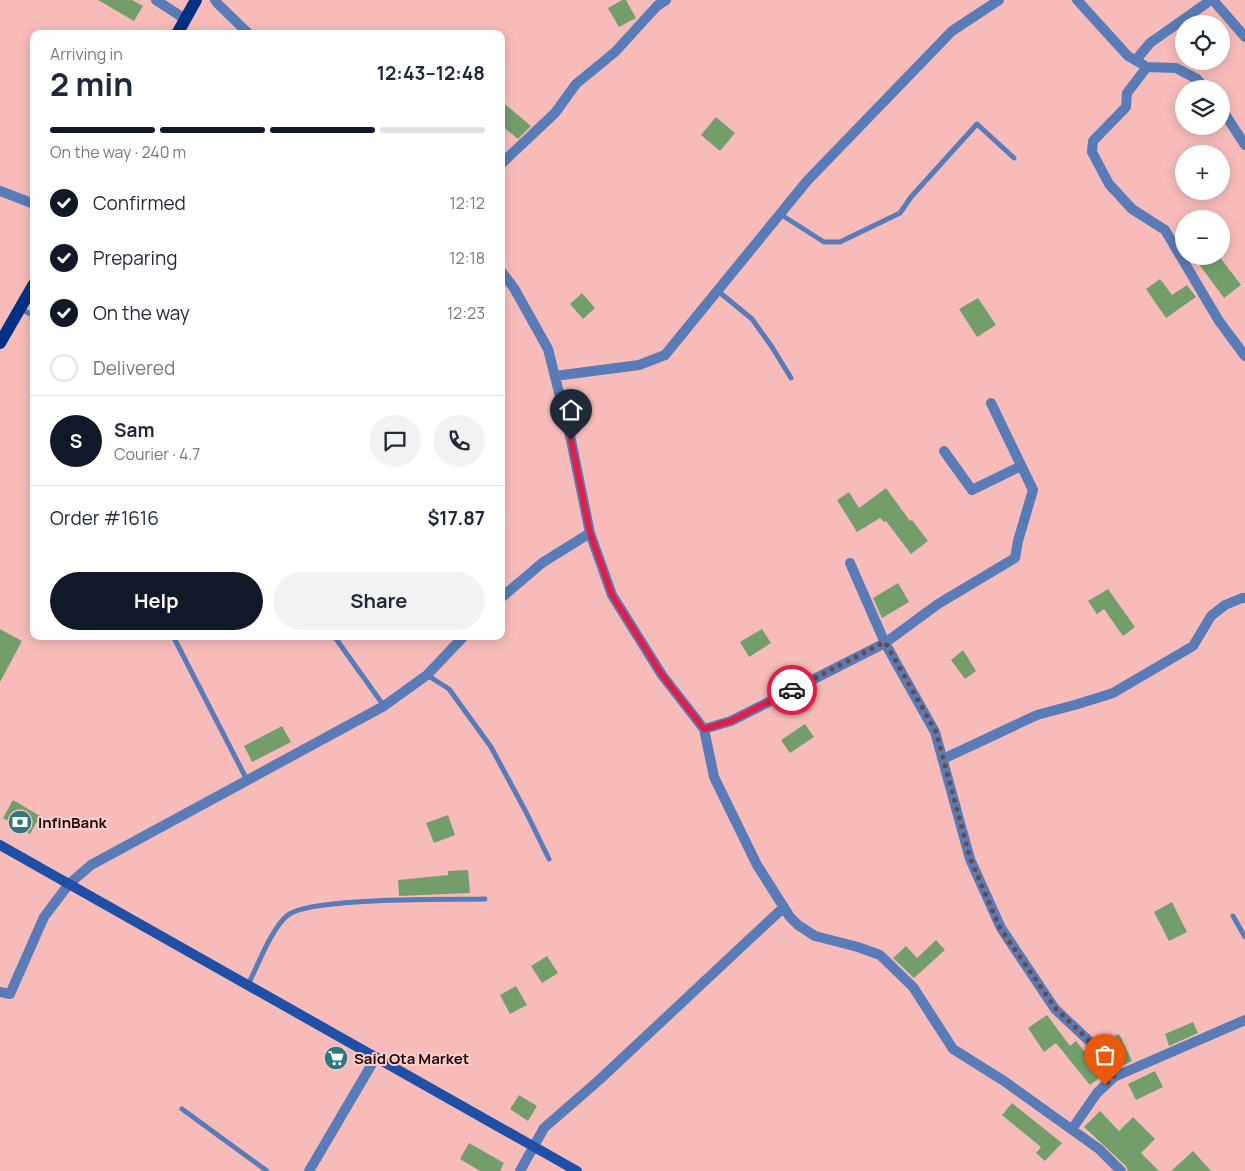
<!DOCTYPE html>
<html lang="en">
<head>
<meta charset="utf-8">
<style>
	:root { --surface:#fff; --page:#f2f2f3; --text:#1f2937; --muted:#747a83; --line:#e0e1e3; --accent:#111827 }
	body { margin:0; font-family:Manrope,sans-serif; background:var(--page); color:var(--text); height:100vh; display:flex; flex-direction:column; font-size:19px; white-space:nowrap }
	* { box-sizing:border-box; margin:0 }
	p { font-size:16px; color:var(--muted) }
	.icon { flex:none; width:28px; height:28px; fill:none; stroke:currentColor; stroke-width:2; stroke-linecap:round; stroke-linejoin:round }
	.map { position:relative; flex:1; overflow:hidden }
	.drawer { position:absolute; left:30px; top:30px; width:475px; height:610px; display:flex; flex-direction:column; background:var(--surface); border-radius:10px; box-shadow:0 2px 12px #0003 }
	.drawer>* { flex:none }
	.tools { position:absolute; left:1175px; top:15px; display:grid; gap:10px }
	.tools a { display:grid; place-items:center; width:55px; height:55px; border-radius:50%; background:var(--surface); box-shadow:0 2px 12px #0003; font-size:25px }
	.pin { position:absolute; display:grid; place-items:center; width:42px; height:42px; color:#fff; margin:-51px -21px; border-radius:50% 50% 50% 0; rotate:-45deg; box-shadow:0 0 5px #0007 }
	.pin .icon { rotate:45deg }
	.courier { position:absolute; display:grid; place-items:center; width:50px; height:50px; margin:-25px; border:4px solid #e11d48; border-radius:50%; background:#fff; color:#222; box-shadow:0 1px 6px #0007 }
	.overview em { font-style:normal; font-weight:700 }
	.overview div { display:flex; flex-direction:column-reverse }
	.overview { display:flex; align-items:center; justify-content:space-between; height:85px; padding:0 20px }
	h1 { font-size:32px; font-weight:700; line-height:38px }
	.bar { display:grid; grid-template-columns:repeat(4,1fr); gap:8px 5px; align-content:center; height:60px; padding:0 20px }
	.bar i { height:6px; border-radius:4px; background:var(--line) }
	.bar .selected { background:var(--accent) }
	.bar p { grid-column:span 4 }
	.line { display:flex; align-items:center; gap:12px; padding:0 20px; border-top:1px solid var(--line) }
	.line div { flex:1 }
	.round { display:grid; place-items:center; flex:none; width:52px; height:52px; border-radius:26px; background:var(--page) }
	ol { padding:0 20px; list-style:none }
	li { display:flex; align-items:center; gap:15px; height:55px }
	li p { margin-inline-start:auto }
	li .icon { padding:5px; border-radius:50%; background:var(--accent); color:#fff; stroke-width:4 }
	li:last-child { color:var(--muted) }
	li i { width:28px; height:28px; border:2px solid var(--line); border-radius:50% }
	.primary-button { display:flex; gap:10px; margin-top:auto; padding:10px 20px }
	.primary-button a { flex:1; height:58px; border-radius:30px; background:var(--accent); color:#fff; font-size:20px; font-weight:700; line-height:58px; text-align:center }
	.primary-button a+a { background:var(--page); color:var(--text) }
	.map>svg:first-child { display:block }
	.building { fill:#739e6c }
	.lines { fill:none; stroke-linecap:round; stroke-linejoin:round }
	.service { stroke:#597bb7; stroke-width:5 }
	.minor { stroke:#597bb7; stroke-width:10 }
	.secondary { stroke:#1f4fa7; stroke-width:10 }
	.primary { stroke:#013187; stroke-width:12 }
	.done { stroke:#6d4847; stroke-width:5; stroke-dasharray:0 9 }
	.route { stroke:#e11d48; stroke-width:6 }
	.labels { text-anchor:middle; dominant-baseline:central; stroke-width:4; stroke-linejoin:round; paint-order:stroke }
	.poi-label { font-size:15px; font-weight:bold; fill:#220909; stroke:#fbcdcc; text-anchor:start }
</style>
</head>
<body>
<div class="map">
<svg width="1245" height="1171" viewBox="0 0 1245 1171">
	<rect width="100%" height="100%" fill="#f7bcba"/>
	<path class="building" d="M98 0H132L143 6 134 21Z
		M622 0H626L636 18 619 27 608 8Z
		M501 101 531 126 518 139 501 125Z
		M716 117 735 133 720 151 701 135Z
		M1193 256H1219L1241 285 1224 298Z
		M1160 279 1172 295 1187 285 1196 297 1166 318 1146 289Z
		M582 293 595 308 583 319 570 304Z
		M978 298 996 325 977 337 959 309Z
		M886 488 910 521 912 520 928 541 911 554 886 521 884 522 880 518 857 532 837 500 849 492 859 508Z
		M898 583 909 602 882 618 873 598Z
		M1108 589 1135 627 1123 636 1104 609 1097 614 1088 601Z
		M0 629 22 641 0 682Z
		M762 629 771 643 749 657 740 642Z
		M963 650 976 671 965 679 951 660Z
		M805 724 814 737 790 753 781 740Z
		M282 726 291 742 252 762 244 746Z
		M13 800 40 816 30 834 3 818Z
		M448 815 455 835 434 843 426 823Z
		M468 870 470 893 399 896 398 880 448 875V871Z
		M1172 902 1187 932 1169 941 1154 912Z
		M936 940 945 950 914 978 893 958 906 946 917 958Z
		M547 956 558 973 542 983 531 966Z
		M516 986 527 1005 510 1014 500 995Z
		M1047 1015 1070 1046 1076 1041 1103 1075 1090 1085 1056 1043 1044 1052 1028 1028Z
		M1193 1022 1198 1033 1169 1046 1165 1034Z
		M1119 1034 1132 1061 1120 1067 1107 1039Z
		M1155 1071 1163 1087 1136 1100 1128 1084Z
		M519 1095 537 1106 528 1121 510 1109Z
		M1012 1103 1062 1143 1045 1161 1036 1153 1041 1147 1002 1115Z
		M1100 1111 1119 1131 1133 1117 1155 1139 1141 1153 1159 1171H1128L1126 1166 1084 1127Z
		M469 1143 504 1163 500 1171H480L460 1159Z
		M1193 1151 1211 1171H1171Z"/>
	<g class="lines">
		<path class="service" d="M780 214 824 242H840L900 213 911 197 977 124 1014 158
			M718 291 752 319 772 347 791 378
			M21 309 34 316
			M173 636 247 780
			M334 636 384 706
			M427 675 449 689 491 747 526 812 549 859
			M1233 916 1245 937
			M248 985C257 967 272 927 288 915 310 897 450 900 485 899
			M182 1109 267 1171"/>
		<path class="minor" d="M156 0 185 19
			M215 0 218 4 249 34
			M1077 0 1128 56 1147 67 1176 68 1197 79 1206 89
			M1213 0 1245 37
			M1136 60 1150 43 1211 0
			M1147 67 1127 93 1126 107 1093 141 1092 152 1109 184 1132 209 1165 230 1219 321 1245 356
			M1221 108 1245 145
			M501 164 555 113 576 84 615 52 657 6 666 0
			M0 191 34 204
			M501 271 514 288 548 349 571 440 590 533 612 595 662 675 704 729 714 777 757 865 790 917 798 925 815 936 858 947 880 955 913 987 953 1049 1004 1081 1099 1149 1121 1171
			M555 376 639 365 665 355 807 181 952 31 999 0
			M944 451 972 490 1021 466
			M850 563 885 643 938 604 1015 558 1018 541 1033 490 991 403
			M501 598 542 563 590 533
			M704 729 731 721 885 643 935 732 970 859 1001 928 1055 1009 1103 1054 1114 1077
			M943 759 1037 715 1078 704 1113 693 1193 646 1211 616 1225 605 1242 598H1245
			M0 992 10 994 44 917 69 884 91 865 384 706 427 675 464 636
			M1072 1129 1097 1093 1114 1077 1245 1020
			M309 1171 376 1057
			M520 1171 544 1128 598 1081 784 907"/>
		<path class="secondary" d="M0 845 577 1171"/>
		<path class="primary" d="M177 34 196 0
			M0 343 34 284"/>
	</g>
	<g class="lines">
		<path class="done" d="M792 690 885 642 936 732 970 858 1000 928 1056 1009 1103 1054 1114 1077 1105 1085"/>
		<path class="route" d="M571 440 590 533 612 595 662 675 704 729 731 721 792 690"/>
	</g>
	<defs>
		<g id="bank-disc" transform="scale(1.25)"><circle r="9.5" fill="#2f787d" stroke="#fbcdcc"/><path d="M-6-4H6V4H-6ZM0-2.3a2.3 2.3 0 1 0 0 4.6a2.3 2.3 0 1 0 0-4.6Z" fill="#fff"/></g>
		<g id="supermarket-disc" transform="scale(1.25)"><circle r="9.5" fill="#2f787d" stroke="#fbcdcc"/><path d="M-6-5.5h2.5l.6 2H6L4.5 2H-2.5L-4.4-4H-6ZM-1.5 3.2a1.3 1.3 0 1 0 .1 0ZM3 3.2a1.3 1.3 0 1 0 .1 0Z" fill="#fff"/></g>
	</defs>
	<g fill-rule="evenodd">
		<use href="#bank-disc" x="20" y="822"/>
		<use href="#supermarket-disc" x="336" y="1058"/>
	</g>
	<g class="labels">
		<g class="poi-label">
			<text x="38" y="822">InfinBank</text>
			<text x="354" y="1058">Said Ota Market</text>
		</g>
	</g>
</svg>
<div class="tools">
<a><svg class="icon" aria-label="locate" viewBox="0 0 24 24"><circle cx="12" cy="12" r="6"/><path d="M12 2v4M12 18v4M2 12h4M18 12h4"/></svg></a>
<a><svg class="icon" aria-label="layers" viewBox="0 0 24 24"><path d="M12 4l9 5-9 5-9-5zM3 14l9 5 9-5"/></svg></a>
<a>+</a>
<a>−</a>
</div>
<div class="pin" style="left:1105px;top:1085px;background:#ea580c"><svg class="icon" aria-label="bag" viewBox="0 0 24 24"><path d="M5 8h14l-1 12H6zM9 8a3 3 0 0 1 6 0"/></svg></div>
<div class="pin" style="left:571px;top:440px;background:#1f2937"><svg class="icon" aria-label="home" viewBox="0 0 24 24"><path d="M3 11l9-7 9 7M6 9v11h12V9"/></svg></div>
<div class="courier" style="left:792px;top:690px"><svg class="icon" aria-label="car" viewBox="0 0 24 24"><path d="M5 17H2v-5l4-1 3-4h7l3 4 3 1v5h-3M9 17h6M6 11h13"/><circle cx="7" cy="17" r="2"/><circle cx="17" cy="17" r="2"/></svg></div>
<section class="drawer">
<div class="overview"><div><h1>2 min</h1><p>Arriving in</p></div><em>12:43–12:48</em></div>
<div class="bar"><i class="selected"></i><i class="selected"></i><i class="selected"></i><i></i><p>On the way · 240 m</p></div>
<ol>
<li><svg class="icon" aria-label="check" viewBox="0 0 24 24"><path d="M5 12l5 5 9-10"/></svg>Confirmed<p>12:12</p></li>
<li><svg class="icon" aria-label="check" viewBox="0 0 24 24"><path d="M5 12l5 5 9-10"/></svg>Preparing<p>12:18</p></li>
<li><svg class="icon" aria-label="check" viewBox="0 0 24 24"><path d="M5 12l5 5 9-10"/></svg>On the way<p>12:23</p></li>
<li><i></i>Delivered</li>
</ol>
<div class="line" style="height:90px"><b class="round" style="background:var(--accent);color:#fff">S</b><div><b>Sam</b><p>Courier · 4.7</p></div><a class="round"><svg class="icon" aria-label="chat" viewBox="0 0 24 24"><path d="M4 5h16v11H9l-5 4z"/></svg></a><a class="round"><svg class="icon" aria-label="phone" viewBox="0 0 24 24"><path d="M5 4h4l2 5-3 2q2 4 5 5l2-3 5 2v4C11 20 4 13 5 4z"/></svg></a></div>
<div class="line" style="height:65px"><div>Order #1616</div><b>$17.87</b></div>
<div class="primary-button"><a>Help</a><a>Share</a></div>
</section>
</div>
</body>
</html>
